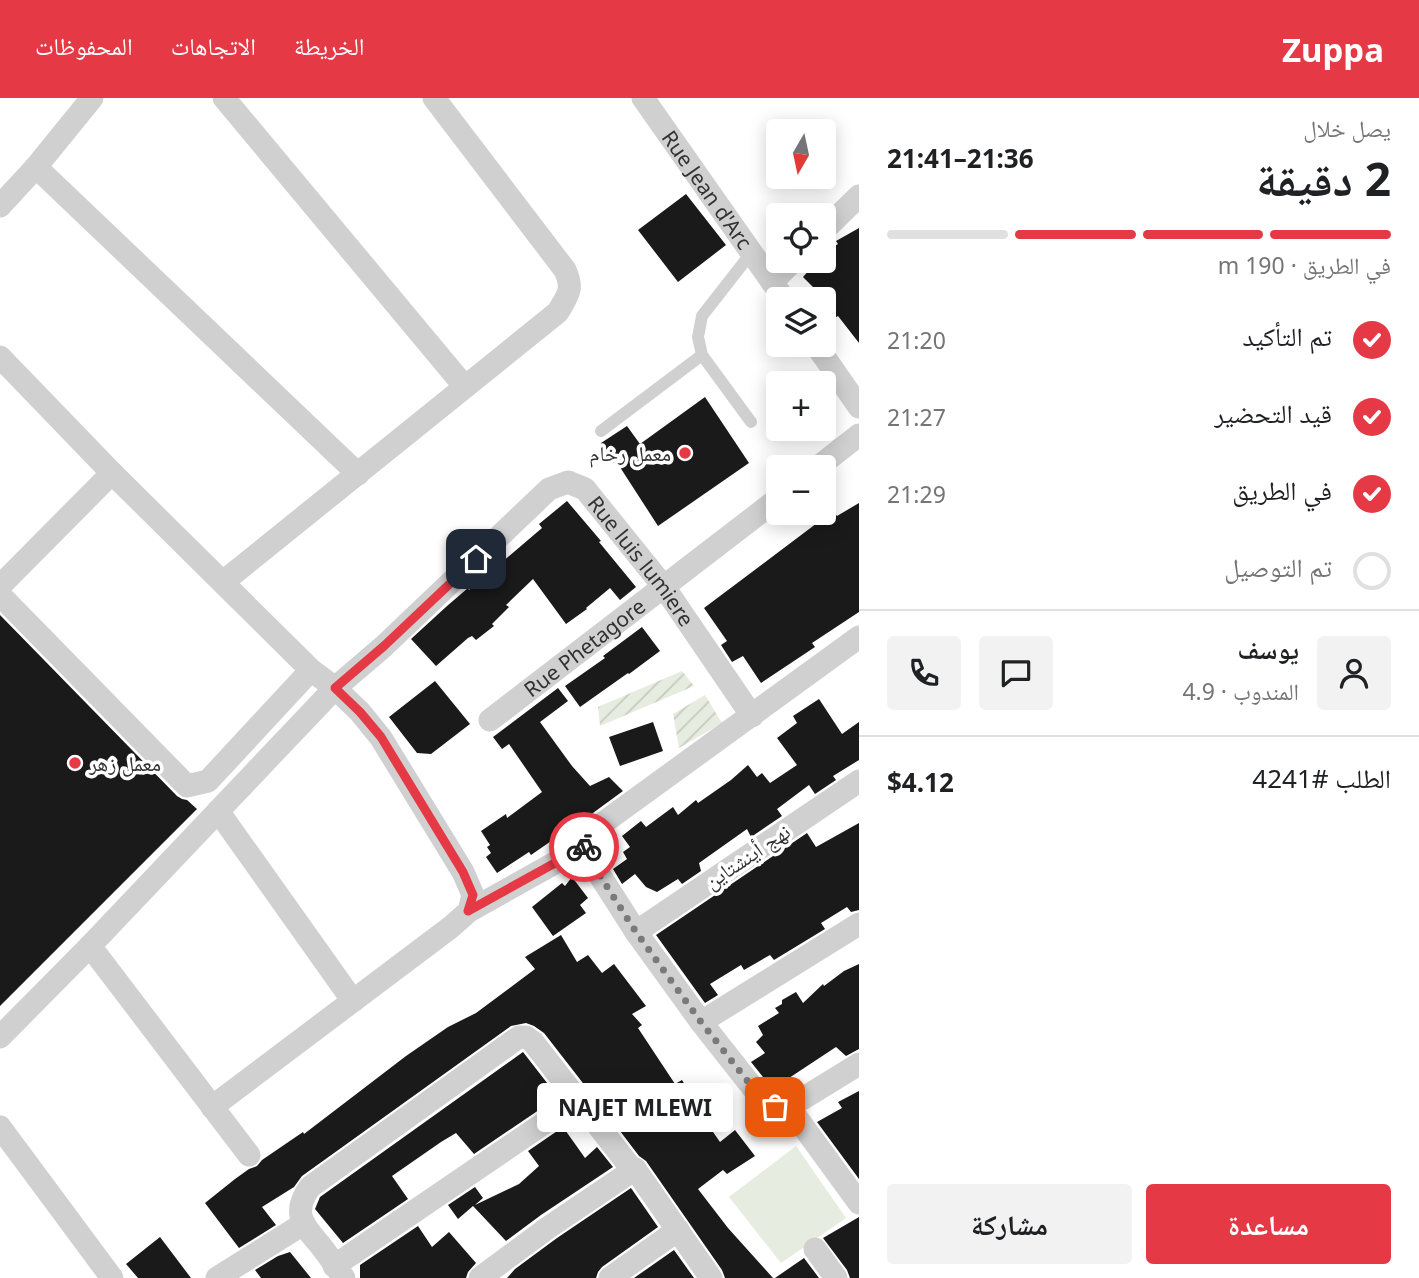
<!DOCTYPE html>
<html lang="ar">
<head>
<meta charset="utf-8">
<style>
	:root { --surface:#fff; --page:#f2f2f2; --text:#202124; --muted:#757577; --line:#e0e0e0; --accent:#e63946 }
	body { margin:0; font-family:"Noto Sans","Noto Naskh Arabic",sans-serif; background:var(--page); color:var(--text); direction:rtl; height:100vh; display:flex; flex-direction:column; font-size:26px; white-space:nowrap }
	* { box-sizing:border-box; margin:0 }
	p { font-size:23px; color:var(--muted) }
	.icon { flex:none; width:38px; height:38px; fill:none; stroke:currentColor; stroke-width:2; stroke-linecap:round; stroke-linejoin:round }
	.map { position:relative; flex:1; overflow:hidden; direction:ltr }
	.drawer { display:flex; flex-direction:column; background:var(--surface); width:560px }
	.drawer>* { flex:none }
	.needle { width:46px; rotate:189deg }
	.controls { position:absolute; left:766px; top:21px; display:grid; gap:14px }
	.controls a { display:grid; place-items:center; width:70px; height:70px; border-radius:7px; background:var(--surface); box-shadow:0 4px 18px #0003; font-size:35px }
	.pin { position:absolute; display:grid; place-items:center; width:60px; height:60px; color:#fff; margin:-30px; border-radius:14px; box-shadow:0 4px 10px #0006 }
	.courier { position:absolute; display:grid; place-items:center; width:70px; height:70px; margin:-35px; border:5px solid #e63946; border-radius:50%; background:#fff; color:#222; box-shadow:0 2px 9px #0007 }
	.bubble { position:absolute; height:49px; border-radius:7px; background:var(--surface); box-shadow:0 4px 18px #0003; font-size:23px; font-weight:700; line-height:49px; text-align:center; direction:rtl }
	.head em { font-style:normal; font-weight:700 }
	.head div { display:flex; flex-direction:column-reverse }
	.head { display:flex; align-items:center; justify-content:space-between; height:119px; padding:0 28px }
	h1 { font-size:46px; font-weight:700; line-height:52px }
	.bar { display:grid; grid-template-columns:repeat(4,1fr); gap:10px 7px; align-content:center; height:84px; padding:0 28px }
	.bar i { height:9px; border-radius:5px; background:var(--line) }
	.bar .on { background:var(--accent) }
	.bar p { grid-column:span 4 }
	.line { display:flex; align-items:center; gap:18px; padding:0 28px; border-top:2px solid var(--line) }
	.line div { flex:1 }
	.round { display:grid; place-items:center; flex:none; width:74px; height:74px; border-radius:7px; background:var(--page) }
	ol { padding:0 28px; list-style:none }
	li { display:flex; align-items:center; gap:21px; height:77px }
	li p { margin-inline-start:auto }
	li .icon { padding:7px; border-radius:50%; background:var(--accent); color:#fff; stroke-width:4 }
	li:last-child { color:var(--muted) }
	li i { width:38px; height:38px; border:4px solid var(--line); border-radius:50% }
	.button { display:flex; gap:14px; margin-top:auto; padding:14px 28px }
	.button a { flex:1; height:80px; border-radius:7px; background:var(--accent); color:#fff; font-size:28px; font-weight:700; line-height:80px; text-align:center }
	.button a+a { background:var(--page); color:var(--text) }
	header { display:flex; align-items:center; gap:42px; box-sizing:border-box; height:98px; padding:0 35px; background:var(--accent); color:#fff }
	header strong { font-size:33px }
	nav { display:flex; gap:38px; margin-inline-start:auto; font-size:24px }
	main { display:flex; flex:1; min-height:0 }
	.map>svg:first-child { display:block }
	.green { fill:#e6ecdf }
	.garden { fill:url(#garden-furrows) }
	.building { fill:#1a1a1a }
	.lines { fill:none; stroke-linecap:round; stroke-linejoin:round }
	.lane { stroke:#d0d0d0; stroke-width:12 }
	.street { stroke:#d0d0d0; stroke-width:23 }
	.done { stroke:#7a7a7a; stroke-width:7; stroke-dasharray:0 12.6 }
	.route { stroke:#e63946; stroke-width:9 }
	.poi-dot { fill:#e63946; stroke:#fff; stroke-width:2.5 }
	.labels { text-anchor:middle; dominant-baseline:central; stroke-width:7; stroke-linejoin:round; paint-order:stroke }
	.street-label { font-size:21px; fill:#333; stroke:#fff }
	.poi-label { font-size:21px; fill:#333; stroke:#fff; text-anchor:end }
</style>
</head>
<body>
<header>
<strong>Zuppa</strong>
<nav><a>الخريطة</a><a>الاتجاهات</a><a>المحفوظات</a></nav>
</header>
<main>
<section class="drawer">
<div class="head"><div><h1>2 دقيقة</h1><p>يصل خلال</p></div><em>21:36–21:41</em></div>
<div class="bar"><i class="on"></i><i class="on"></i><i class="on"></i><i></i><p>في الطريق · 190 m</p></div>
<ol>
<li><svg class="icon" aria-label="check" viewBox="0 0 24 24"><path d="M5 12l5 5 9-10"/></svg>تم التأكيد<p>21:20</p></li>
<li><svg class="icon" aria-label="check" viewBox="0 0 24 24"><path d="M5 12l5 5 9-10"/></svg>قيد التحضير<p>21:27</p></li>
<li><svg class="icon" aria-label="check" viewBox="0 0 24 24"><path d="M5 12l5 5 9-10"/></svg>في الطريق<p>21:29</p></li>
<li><i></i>تم التوصيل</li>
</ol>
<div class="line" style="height:126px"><a class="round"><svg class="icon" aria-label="person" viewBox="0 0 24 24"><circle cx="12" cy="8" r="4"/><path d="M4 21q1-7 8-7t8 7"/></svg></a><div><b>يوسف</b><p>المندوب · 4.9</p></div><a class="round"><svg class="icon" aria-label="chat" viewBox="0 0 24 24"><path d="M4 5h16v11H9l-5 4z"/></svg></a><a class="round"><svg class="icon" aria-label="phone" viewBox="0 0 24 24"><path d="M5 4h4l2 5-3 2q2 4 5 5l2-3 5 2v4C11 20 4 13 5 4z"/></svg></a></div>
<div class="line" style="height:91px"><div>الطلب #4241</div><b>$4.12</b></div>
<div class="button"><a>مساعدة</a><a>مشاركة</a></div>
</section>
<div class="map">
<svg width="859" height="1180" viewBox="0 0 859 1180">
	<defs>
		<pattern id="garden-furrows" width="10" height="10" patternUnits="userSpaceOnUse" patternTransform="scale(1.75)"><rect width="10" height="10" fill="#e6ecdf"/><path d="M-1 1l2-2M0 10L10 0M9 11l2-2" fill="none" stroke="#c6cbc0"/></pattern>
	</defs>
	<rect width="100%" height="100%" fill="#fff"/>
	<path class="green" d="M796 1048 846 1120 781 1165 729 1099Z"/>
	<path class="garden" d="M682 573 694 588 600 628 598 609Z
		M705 597 722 625 679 650 673 616Z"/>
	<path class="building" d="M686 96 726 147 678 184 638 132Z
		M859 130V245L838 218 831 222 824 215V189L818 194 803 179 817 163H824V155L838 146 836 143Z
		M705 299 749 365 658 428 616 363 613 365 601 345 627 328 640 346Z
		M567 403 601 443 599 444 636 489 620 502 610 490 586 510 587 511 566 526 533 481 506 507 509 509 492 526 494 528 476 542 472 538 468 540 436 568 411 541 447 508 468 490 469 492 501 463 502 464 542 430 539 426Z
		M859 405V514L812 545 815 549 761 585 743 558 732 564 721 547 727 543 704 510 833 413 837 418Z
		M0 517 177 698 182 701 187 702 197 711 0 908Z
		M642 529 660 553 629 576 628 575 580 609 565 588 605 560 603 558Z
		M435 583 470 626 431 656 417 655 389 619Z
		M558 590 568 603 540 624 572 668 590 688 609 679 623 693 571 731 570 730 531 757 529 754 497 775 486 759 491 755 487 749 490 747 481 733 506 716 507 720 542 694 509 646 502 651 493 639Z
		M819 601 842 636 859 624V662L833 678 836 682 815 696 809 687 777 711 782 718 751 739 747 731 699 765 701 773 682 786 678 781 657 794 646 789 635 776 622 786 613 771 627 761 623 754 630 749 622 738 641 723 646 729 673 709 678 717 696 702 698 705 731 682 748 667 757 679 762 675 770 685 797 667 777 640 797 625 793 618Z
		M653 624 663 653 620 668 609 639Z
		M859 725V812L851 814 847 809 821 825 825 831 774 862 770 857 744 872 741 867 710 886 718 897 705 905 656 837 807 735 816 749Z
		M572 779 588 800 580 807 586 815 553 838 532 809 562 785 565 788Z
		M561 837 577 864 588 857 602 875 614 866 646 908 632 916 642 927 638 930 675 986 682 982 699 1010 697 1011 720 1044 735 1032 755 1058 727 1076 723 1072 698 1091 728 1130 773 1180H725L722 1172 646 1063 639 1058 617 1029 619 1027 588 988 586 989 544 935 534 928 526 925 511 928 302 1078 294 1089 262 1109 276 1127 239 1150 205 1105 235 1081 249 1071 257 1068 262 1062 303 1034 304 1036 406 958 448 929 476 915 535 871 525 859Z
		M859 866V951L846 958 836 949 786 982 792 991 785 995H779L771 989 751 964 765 955 756 944 763 937 758 928 779 915 775 910 782 906V902L796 894 803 905 823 886 824 888 844 873Z
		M523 954 558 999 474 1056 456 1035 441 1044 392 1078 408 1101 343 1145 315 1111 320 1099Z
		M859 993V1081L817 1024 842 1010 838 1004Z
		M563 1029 585 1060 597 1049 613 1069 541 1117 506 1143 473 1108 458 1121 448 1107 475 1089 483 1100 475 1107 519 1086 539 1068 528 1053Z
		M631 1090 658 1129 602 1169 598 1174 596 1180H507L515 1171 557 1140Z
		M859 1119V1180H850L847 1172 823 1140Z
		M418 1128 432 1149 449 1134 476 1165 468 1174 466 1180H360V1167Z
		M160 1139 191 1180H138L126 1166Z
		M674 1152 694 1180H634Z
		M290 1154 311 1180H261L255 1172 278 1158Z
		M804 1160 819 1180H775Z"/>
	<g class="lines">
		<path class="lane" d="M751 324 702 257 698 239 702 218 752 154
			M601 333 702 257"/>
		<g class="street">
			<path d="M224 0 465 289"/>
			<path id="s1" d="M643 0 784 201"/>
			<path d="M36 69 358 376"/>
			<path d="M0 108 36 69 92 0"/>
			<path d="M824 132 859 98"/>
			<path d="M772 184 793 163"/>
			<path d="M816 247 859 309"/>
			<path d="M0 259 112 375"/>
			<path d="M818 369 859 337"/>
			<path d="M223 484 558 214C568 196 574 192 565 172L434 0"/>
			<path d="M0 488 112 375 311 572 335 590 360 614 381 640 463 774 473 797 469 813 451 829 212 1009"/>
			<path d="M0 497 187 688 208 683 311 572"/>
			<path d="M859 539 592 733 587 747 590 762 636 834 701 924 761 1000 775 1009H789L859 966"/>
			<path id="s2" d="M490 622 779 400"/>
			<path d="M218 713 353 903"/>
			<path d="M469 813 587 747"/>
			<path d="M636 834 859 683"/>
			<path d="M90 848 249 1057"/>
			<path d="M701 924 859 826"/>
			<path id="s3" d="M0 939 90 848 335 590 384 548 549 391 568 384 585 391 664 489 752 618"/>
			<path d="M789 1009 859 1105"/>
			<path d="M0 1029 112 1180"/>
			<path d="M815 1151 836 1180"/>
			<path d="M334 1168 578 1002"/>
			<path d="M217 1180 303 1126"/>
			<path d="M344 1180C337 1171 331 1161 324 1152 307 1130 289 1118 310 1089L519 939H526L533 944 631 1070 635 1071 711 1180"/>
			<path d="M480 1180 549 1129 635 1071"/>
			<path d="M610 1180 678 1132"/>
		</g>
	</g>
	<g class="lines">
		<path class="done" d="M584 749 587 747 590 762 636 834 701 924 761 1000 775 1009"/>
		<path class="route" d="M476 461 384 548 335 590 360 614 381 639 463 774 473 797 468 813 584 749"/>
	</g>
	<g class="poi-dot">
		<circle cx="685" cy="355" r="7"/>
		<circle cx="75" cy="665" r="7"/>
	</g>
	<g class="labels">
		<g class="street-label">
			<text stroke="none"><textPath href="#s1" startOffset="112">Rue Jean d'Arc</textPath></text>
			<text stroke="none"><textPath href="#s3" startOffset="906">Rue luis lumiere</textPath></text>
			<text stroke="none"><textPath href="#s2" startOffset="119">Rue Phetagore</textPath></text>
			<text transform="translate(747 758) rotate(-34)">نهج أينشتاين</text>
		</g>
		<g class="poi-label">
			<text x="671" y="355">معمل رخام</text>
			<text x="89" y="665" text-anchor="start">معمل زهر</text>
		</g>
	</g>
</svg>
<div class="controls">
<a><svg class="needle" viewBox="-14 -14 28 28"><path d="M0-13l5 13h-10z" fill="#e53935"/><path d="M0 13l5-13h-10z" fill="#757577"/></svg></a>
<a><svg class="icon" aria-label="locate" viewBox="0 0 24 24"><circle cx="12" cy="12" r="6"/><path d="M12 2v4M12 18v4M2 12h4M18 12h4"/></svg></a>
<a><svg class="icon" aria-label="layers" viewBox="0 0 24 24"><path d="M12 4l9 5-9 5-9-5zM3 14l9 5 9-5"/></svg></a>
<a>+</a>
<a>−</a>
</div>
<div class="pin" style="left:775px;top:1009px;background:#ea580c"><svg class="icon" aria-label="bag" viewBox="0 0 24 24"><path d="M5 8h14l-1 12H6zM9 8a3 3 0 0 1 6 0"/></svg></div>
<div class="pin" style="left:476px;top:461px;background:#1f2937"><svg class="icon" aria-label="home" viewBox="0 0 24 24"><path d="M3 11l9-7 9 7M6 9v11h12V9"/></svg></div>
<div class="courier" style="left:584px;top:749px"><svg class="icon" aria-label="bike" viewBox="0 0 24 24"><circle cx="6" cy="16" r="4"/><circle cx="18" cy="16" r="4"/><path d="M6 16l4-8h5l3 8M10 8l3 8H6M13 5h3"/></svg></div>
<div class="bubble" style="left:537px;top:985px;width:196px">NAJET MLEWI</div>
</div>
</main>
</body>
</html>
